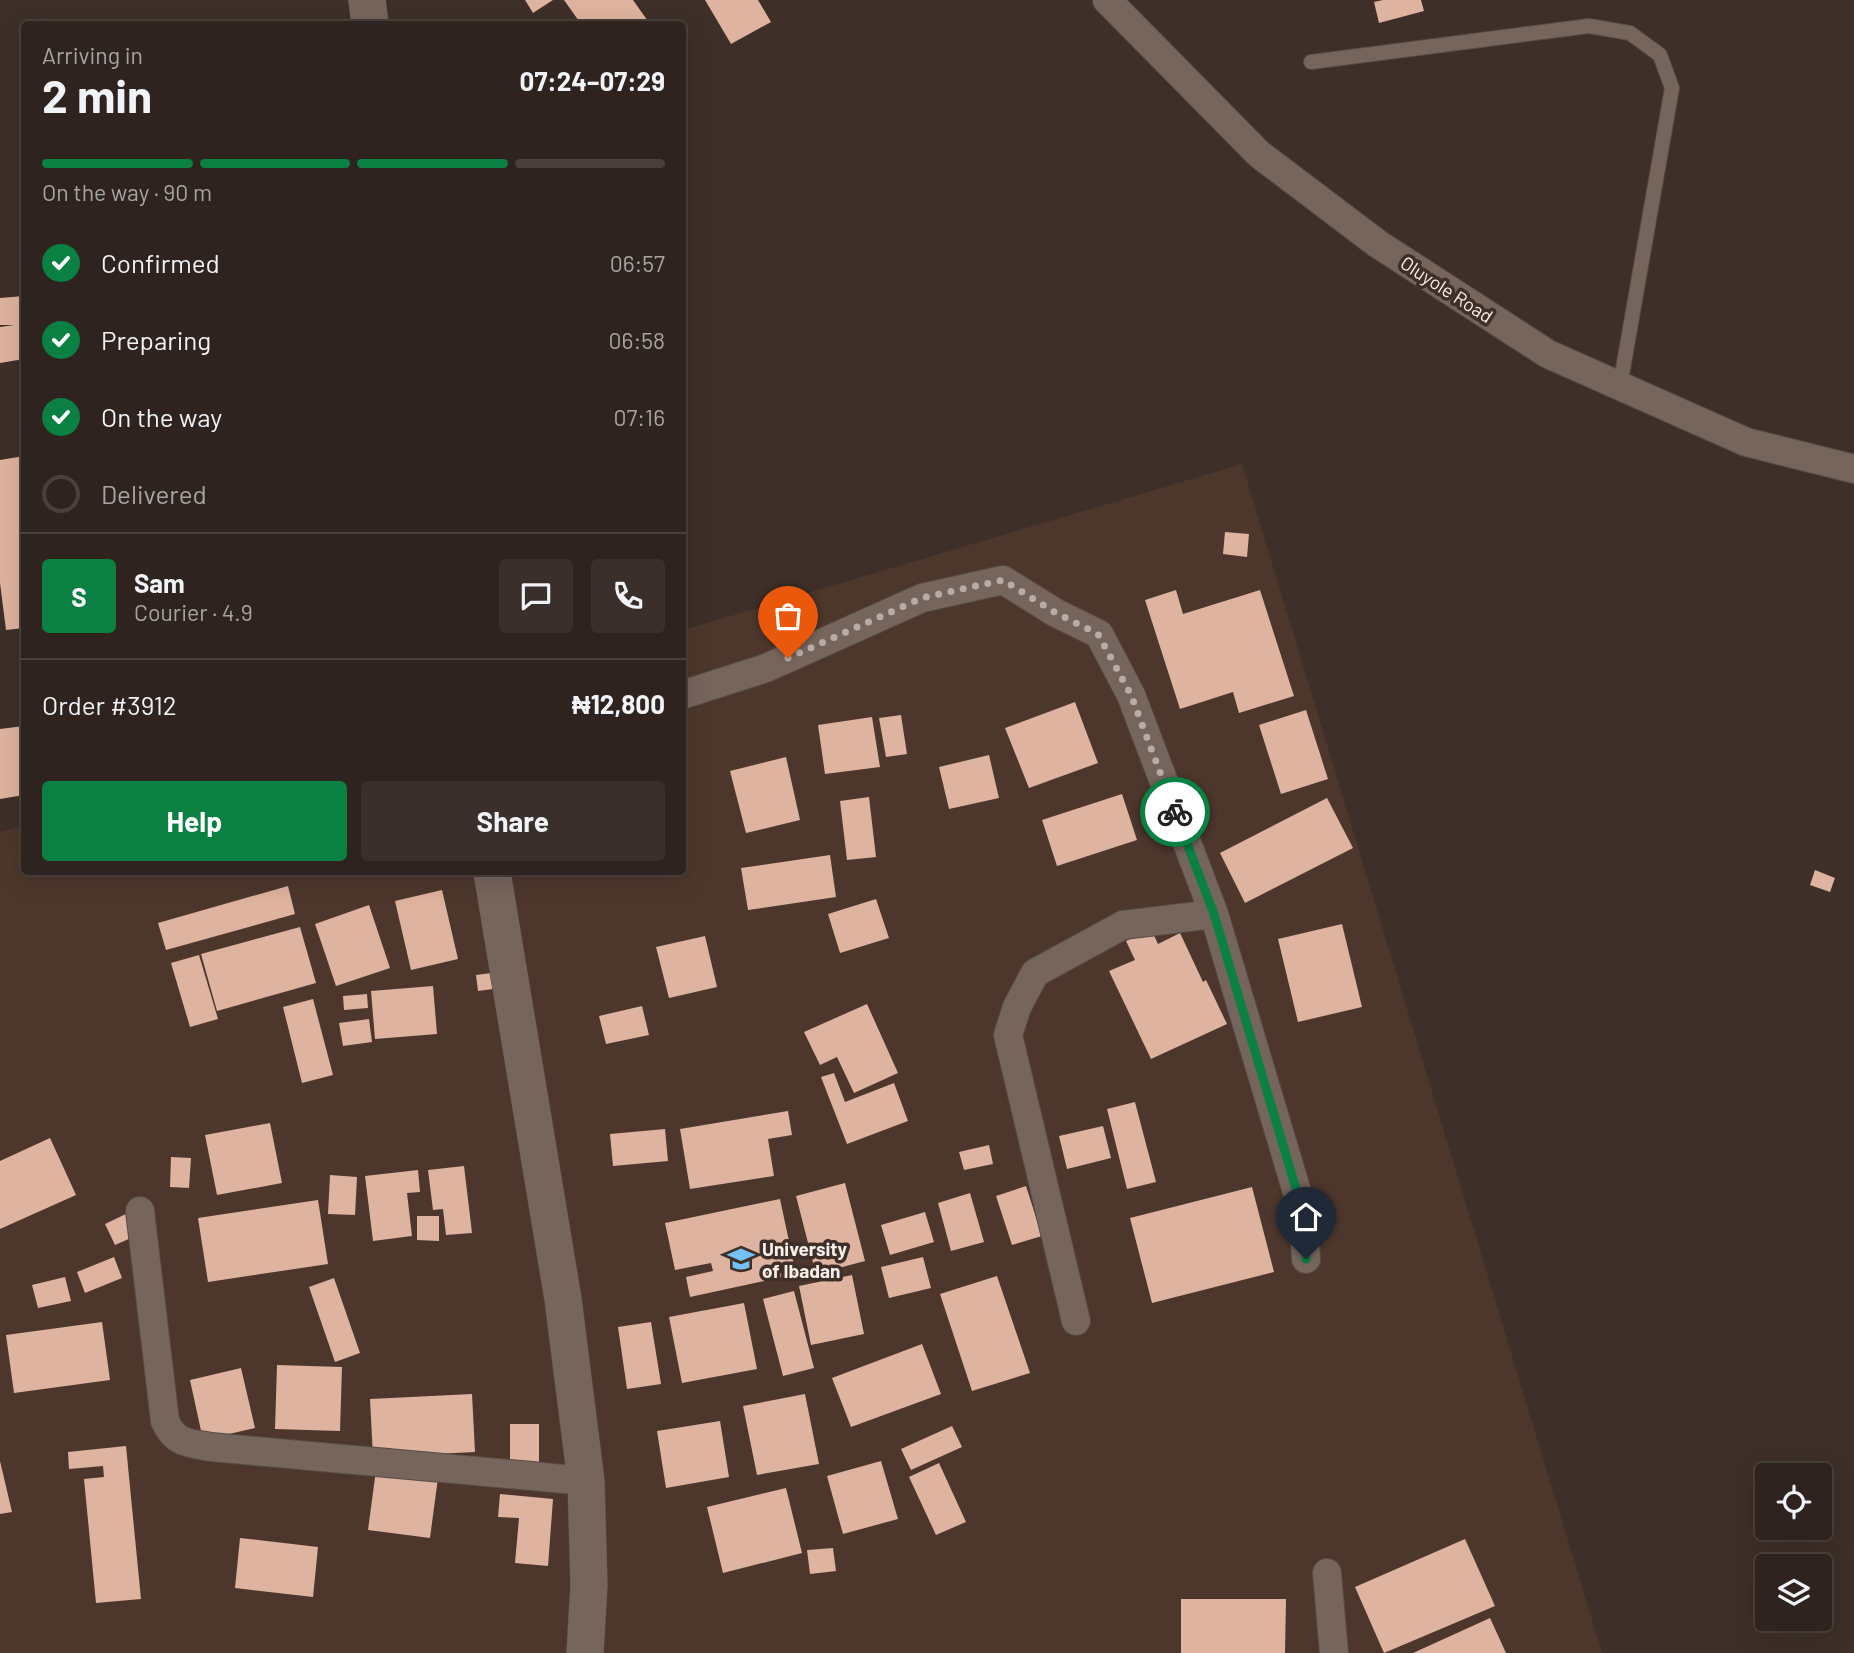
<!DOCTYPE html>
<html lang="en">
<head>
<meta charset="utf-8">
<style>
	:root { --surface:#2e231e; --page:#3a2f2b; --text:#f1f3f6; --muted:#a7a4a4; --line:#49403c; --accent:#0b8043 }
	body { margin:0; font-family:Barlow,sans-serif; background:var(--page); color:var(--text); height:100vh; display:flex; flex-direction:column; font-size:26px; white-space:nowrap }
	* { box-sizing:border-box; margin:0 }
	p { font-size:23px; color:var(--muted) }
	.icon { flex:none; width:38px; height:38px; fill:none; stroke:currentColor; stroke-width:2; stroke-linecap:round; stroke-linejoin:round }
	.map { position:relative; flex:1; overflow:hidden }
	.drawer { position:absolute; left:21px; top:21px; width:665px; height:854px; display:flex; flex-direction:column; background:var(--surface); border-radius:7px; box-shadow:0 7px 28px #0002,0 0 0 2px var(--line) }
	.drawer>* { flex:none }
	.controls { position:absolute; left:1755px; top:1463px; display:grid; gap:14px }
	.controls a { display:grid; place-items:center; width:77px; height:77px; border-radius:7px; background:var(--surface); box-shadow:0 7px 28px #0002,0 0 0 2px var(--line); font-size:35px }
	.pin { position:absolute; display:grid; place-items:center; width:60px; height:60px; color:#fff; margin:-72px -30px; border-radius:50% 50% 50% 0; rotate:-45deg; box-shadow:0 0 7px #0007 }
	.pin .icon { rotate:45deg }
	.courier { position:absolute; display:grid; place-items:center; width:70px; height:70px; margin:-35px; border:5px solid #0b8043; border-radius:50%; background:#fff; color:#222; box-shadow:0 2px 9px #0007 }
	.head em { font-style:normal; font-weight:700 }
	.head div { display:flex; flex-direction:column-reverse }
	.head { display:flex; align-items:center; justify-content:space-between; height:119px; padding:0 21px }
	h1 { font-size:46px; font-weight:700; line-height:52px }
	.bar { display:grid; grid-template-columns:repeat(4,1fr); gap:10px 7px; align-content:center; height:84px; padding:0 21px }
	.bar i { height:9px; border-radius:5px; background:var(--line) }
	.bar .on { background:var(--accent) }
	.bar p { grid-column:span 4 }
	.line { display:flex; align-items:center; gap:18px; padding:0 21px; border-top:2px solid var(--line) }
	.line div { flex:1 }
	.round { display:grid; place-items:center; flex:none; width:74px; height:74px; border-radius:7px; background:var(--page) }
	ol { padding:0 21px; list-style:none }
	li { display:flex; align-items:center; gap:21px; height:77px }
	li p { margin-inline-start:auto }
	li .icon { padding:7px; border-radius:50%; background:var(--accent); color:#fff; stroke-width:4 }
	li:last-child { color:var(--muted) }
	li i { width:38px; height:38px; border:4px solid var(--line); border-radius:50% }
	.button { display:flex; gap:14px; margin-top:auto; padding:14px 21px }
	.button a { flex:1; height:80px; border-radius:7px; background:var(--accent); color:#fff; font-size:28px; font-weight:700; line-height:80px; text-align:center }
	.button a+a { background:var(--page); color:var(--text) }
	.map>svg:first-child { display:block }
	.built { fill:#4d372d }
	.building { fill:#deb39f }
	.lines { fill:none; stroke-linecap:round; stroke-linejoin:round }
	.service-casing { stroke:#584b44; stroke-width:16 }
	.minor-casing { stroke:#584b44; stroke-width:30 }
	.tertiary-casing { stroke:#584b44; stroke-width:38 }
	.service { stroke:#76655d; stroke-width:14 }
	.minor { stroke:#76655d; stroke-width:28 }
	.tertiary { stroke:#76655d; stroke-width:37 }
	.done { stroke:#b8aca6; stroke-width:7; stroke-dasharray:0 12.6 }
	.route { stroke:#0b8043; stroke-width:9 }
	.labels { text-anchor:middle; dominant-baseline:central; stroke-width:7; stroke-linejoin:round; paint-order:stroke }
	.street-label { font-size:19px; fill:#f9efea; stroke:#3e2f28 }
	.poi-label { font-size:19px; font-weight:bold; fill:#f9efea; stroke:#3e2f28; text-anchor:start }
</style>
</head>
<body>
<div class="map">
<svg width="1854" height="1653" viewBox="0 0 1854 1653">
	<rect width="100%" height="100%" fill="#3e2f28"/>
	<path class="built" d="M1242 464 1602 1653H0V832L24 825V872H682L683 630Z"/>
	<path class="building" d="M525 0H553L533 13Z
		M564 0H633L650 24H581Z
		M705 0H758L771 22 731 44Z
		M1383 0H1421L1424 11 1379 23 1374 2Z
		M24 296V359L0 363V327L14 325H0V298Z
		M24 456V628L6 630 0 583V460Z
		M1225 532 1249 534 1247 557 1223 554Z
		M1176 590 1183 614 1260 590 1294 696 1239 713 1233 692 1180 709 1145 600Z
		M1075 702 1098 763 1029 788 1005 728Z
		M1306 710 1328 779 1281 794 1259 725Z
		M901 715 907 754 886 757 879 718Z
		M872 717 880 767 825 774 818 725Z
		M24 726V795L0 799V729Z
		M989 755 999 798 949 809 939 767Z
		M786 757 800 820 746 833 730 771Z
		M1122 794 1137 840 1057 866 1042 820Z
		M869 797 876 857 847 860 840 801Z
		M1327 798 1353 848 1245 903 1220 853Z
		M830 855 836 897 748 910 741 868Z
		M1815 870 1835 878 1830 892 1810 885Z
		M288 886 295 914 166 950 158 923Z
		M442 890 458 959 411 970 395 901Z
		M876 899 889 938 840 953 828 914Z
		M369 905 390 968 336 986 315 924Z
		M1342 924 1362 1007 1298 1022 1278 939Z
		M300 927 316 983 217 1011 201 954Z
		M1151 929 1158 944 1180 933 1203 982 1206 980 1227 1024 1151 1059 1109 971 1135 960 1126 941Z
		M705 936 717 987 669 998 656 947Z
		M199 955 218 1019 190 1027 171 963Z
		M506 971 508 987 478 991 476 975Z
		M433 986 437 1034 375 1039 371 991Z
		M367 994 368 1008 344 1010 343 996Z
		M313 999 333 1075 302 1083 283 1007Z
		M867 1004 898 1073 854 1093 837 1057 820 1065 804 1032Z
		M642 1006 649 1035 606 1044 599 1016Z
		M369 1019 372 1042 343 1046 339 1023Z
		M834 1073 845 1102 894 1083 908 1121 847 1144 821 1077Z
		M1135 1102 1156 1182 1127 1189 1107 1109Z
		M788 1111 792 1135 768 1139 774 1176 690 1189 680 1129Z
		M270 1123 282 1183 217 1195 205 1135Z
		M1103 1126 1111 1158 1067 1169 1059 1136Z
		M665 1129 668 1161 613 1166 610 1134Z
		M50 1138 76 1195 0 1229V1161Z
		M989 1145 993 1164 964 1170 959 1152Z
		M171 1157 191 1158 189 1188 170 1187Z
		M464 1166 472 1233 446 1235 443 1209 433 1210 428 1170Z
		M418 1170 420 1192 407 1193 412 1236 373 1241 365 1176Z
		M330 1175 357 1177 355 1215 328 1214Z
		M845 1183 865 1261 816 1274 796 1196Z
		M1026 1186 1042 1236 1012 1245 996 1196Z
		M1252 1187 1274 1272 1152 1303 1130 1218Z
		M970 1193 984 1242 951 1251 938 1203Z
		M780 1199 796 1274 690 1297 686 1277 713 1271 711 1263 675 1270 665 1223Z
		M318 1200 328 1264 208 1282 198 1218Z
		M130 1212 140 1234 115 1245 105 1224Z
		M925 1212 934 1242 890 1255 881 1225Z
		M417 1216H439V1241L417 1240Z
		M114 1257 122 1278 85 1293 77 1272Z
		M923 1257 931 1288 889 1298 881 1267Z
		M852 1275 864 1334 811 1345 799 1286Z
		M997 1276 1030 1373 972 1391 940 1294Z
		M65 1277 71 1301 38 1308 32 1285Z
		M334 1278 360 1353 335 1362 309 1287Z
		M794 1291 814 1368 783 1376 763 1299Z
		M744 1303 757 1369 682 1383 669 1317Z
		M102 1322 110 1380 14 1393 6 1335Z
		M651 1322 661 1384 627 1389 618 1327Z
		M922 1344 941 1394 851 1427 832 1378Z
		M277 1365 342 1367 340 1431 275 1429Z
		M241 1368 255 1428 203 1440 190 1380Z
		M472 1394 475 1452 373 1457 370 1399Z
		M805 1394 819 1464 757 1475 743 1406Z
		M720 1421 729 1477 666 1488 657 1431Z
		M510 1424H539V1464H510Z
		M952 1426 962 1447 911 1470 901 1449Z
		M126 1446 141 1599 96 1603 84 1479 104 1477 103 1466 69 1469 68 1452Z
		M0 1461 12 1512 0 1514Z
		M881 1461 898 1519 843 1534 827 1476Z
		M939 1463 966 1522 936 1535 909 1477Z
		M376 1470 438 1478 430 1538 368 1530Z
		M786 1488 802 1553 723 1573 707 1507Z
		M500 1494 553 1499 548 1566 515 1563 519 1518 498 1517Z
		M240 1538 318 1547 313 1597 235 1588Z
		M1465 1539 1495 1606 1384 1653 1355 1587Z
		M833 1548 836 1571 810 1574 807 1550Z
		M1181 1599H1286L1285 1653H1181Z
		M1490 1618 1506 1653H1413Z"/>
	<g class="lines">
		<g class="service-casing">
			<path id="service" d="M1311 62 1589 26 1630 33 1660 55 1672 88 1620 386"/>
		</g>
		<g class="minor-casing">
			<path id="minor" d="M1107 0 1259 154 1378 244 1548 354 1746 442 1854 469
				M682 695 766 668 922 598 1003 580 1056 613 1099 634 1131 695 1214 914 1303 1212 1306 1259
				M140 1211 165 1421C175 1444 189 1443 211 1447L586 1481
				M1076 1321 1008 1035 1017 1007 1035 973 1123 925 1214 914
				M1327 1573 1334 1653"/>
		</g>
		<g class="tertiary-casing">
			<path id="tertiary" d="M367 0 370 24
				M492 872 563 1299 586 1481 589 1585 585 1653"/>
		</g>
		<use href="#service" class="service"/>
		<use href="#minor" class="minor"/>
		<use href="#tertiary" class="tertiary"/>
	</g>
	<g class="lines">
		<path class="done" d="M788 658 922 598 1003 580 1056 613 1098 634 1131 695 1175 812"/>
		<path class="route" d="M1175 812 1214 914 1303 1212 1306 1259"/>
	</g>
	<defs>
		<g id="university-bare" transform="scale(2.1)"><path d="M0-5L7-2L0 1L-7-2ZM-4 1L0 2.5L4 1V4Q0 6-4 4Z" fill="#73c1f6" stroke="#3e2f28" stroke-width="2.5" paint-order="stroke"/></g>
	</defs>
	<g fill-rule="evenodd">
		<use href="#university-bare" x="741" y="1259"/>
	</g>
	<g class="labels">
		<g class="street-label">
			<text transform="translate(1447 289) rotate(33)">Oluyole Road</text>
		</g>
		<g class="poi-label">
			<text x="762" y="1248">University<tspan x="762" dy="22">of Ibadan</tspan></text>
		</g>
	</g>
</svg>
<div class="controls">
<a><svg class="icon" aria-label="locate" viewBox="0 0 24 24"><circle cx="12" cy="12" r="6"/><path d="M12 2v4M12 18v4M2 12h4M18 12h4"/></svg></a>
<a><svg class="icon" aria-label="layers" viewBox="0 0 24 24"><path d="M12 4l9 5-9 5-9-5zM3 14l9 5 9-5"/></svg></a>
</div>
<div class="pin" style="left:788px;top:658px;background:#ea580c"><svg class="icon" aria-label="bag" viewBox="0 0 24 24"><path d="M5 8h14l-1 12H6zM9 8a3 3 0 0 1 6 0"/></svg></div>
<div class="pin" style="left:1306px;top:1259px;background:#1f2937"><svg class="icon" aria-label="home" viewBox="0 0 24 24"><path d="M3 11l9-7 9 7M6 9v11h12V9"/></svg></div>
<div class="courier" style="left:1175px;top:812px"><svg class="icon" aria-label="bike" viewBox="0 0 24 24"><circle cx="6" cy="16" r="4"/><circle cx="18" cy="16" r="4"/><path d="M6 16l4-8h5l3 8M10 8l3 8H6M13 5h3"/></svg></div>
<section class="drawer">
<div class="head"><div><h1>2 min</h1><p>Arriving in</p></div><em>07:24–07:29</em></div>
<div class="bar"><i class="on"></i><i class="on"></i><i class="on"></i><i></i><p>On the way · 90 m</p></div>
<ol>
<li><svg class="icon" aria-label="check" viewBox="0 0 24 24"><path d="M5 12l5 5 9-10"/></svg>Confirmed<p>06:57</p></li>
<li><svg class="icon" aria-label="check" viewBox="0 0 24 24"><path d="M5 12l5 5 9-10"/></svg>Preparing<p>06:58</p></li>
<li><svg class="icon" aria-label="check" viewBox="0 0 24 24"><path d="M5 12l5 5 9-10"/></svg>On the way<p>07:16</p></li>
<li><i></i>Delivered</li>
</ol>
<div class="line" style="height:126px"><b class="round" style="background:var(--accent);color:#fff">S</b><div><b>Sam</b><p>Courier · 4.9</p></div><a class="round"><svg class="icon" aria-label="chat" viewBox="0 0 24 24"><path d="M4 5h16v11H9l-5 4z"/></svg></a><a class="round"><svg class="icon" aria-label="phone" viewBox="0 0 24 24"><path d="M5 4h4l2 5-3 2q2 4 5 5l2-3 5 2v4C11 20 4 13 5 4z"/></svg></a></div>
<div class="line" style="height:91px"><div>Order #3912</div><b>₦12,800</b></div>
<div class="button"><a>Help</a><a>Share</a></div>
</section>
</div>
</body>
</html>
